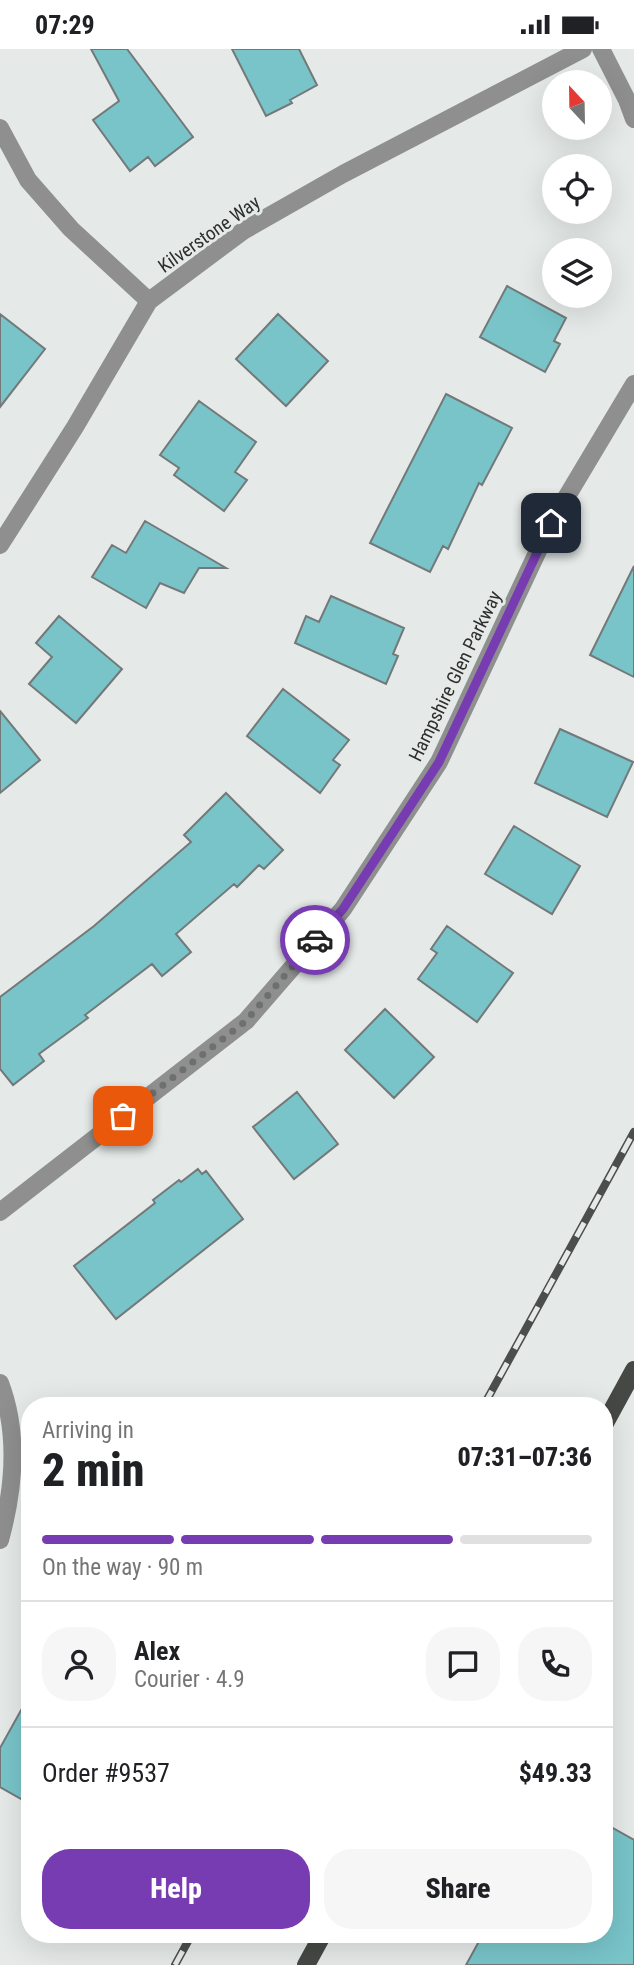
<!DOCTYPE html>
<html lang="en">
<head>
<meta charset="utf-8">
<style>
	:root { --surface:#fff; --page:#f6f6f6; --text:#202124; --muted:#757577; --line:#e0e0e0; --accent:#783cb2 }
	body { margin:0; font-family:"Roboto Condensed",sans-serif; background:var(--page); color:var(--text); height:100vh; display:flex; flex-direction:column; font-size:26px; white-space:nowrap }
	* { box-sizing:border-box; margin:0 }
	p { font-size:23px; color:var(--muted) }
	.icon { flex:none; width:38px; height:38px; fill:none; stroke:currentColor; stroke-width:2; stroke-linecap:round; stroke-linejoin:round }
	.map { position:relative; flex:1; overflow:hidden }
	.side { position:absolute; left:21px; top:1348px; width:592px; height:546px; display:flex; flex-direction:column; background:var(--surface); border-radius:28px; box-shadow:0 7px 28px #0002 }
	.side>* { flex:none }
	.needle { width:46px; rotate:338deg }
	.fabs { position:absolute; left:542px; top:21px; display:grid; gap:14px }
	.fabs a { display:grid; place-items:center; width:70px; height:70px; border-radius:50%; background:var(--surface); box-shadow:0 7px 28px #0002; font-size:35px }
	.pin { position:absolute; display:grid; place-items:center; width:60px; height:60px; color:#fff; margin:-30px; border-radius:14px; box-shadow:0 4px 10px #0006 }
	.courier { position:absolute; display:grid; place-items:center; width:70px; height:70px; margin:-35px; border:5px solid #783cb2; border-radius:50%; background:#fff; color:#222; box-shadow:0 2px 9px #0007 }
	.overview em { font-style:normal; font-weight:800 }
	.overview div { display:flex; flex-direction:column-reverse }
	.overview { display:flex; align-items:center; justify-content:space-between; height:119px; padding:0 21px }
	h1 { font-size:46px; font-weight:800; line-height:52px }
	.bar { display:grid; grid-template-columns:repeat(4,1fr); gap:10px 7px; align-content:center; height:84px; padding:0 21px }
	.bar i { height:9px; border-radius:5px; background:var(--line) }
	.bar .active { background:var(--accent) }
	.bar p { grid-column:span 4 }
	.line { display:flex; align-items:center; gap:18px; padding:0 21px; border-top:2px solid var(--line) }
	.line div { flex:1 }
	.round { display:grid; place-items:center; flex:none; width:74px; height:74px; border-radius:28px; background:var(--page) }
	.primary-button { display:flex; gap:14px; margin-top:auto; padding:14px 21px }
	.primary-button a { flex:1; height:80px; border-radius:28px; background:var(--accent); color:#fff; font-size:28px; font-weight:800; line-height:80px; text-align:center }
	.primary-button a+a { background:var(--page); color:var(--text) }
	.status { display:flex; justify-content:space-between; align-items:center; height:49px; padding:0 35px; background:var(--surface); direction:ltr }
	.status svg { height:19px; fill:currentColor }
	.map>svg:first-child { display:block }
	.building { fill:#78c4c9; stroke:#737979; stroke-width:2 }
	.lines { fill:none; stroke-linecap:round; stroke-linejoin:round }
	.minor { stroke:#8e8f8e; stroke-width:18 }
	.major { stroke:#454845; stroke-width:18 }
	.rail-casing { stroke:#4c4e4d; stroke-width:8 }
	.rail { stroke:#e5eae9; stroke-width:5; stroke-dasharray:16; stroke-linecap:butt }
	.done { stroke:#6d706f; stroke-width:7; stroke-dasharray:0 12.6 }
	.route { stroke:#783cb2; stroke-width:9 }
	.labels { text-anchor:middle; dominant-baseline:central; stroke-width:6; stroke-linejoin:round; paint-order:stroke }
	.street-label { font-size:19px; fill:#2d2f2e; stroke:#e5eae9 }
</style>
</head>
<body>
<div class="status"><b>07:29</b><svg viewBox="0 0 49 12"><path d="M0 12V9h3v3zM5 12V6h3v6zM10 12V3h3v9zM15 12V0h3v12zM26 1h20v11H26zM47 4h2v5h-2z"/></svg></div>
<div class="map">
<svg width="634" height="1916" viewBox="0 0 634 1916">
	<rect width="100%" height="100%" fill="#e5eae9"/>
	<path class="building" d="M91 0H127L193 88 155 117 148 108 130 122 93 71 119 52Z
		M232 0H299L317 36 290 51 292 54 266 67Z
		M507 237 566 269 554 292 560 295 545 323 480 288Z
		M0 265 45 300 0 358Z
		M278 265 328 312 286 357 236 310Z
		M446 345 512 379 482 436 479 434 448 500 443 497 430 523 370 494Z
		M199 352 256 393 235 423 247 431 224 462 174 426 179 419 160 406Z
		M145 472 183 494 226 519H199L184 544 160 534 146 559 92 528 112 496 126 504Z
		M634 517V628L590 606Z
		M331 547 404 579 393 605 398 607 386 635 295 594 306 567 319 573Z
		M59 567 122 620 76 674 29 635 52 608 36 594Z
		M283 640 349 691 333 711 340 716 320 744 247 687Z
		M0 662 40 711 0 744Z
		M560 680 633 713 607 768 535 734Z
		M226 744 283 801 264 820 259 816 237 838 234 835 176 885 191 903 162 927 152 915 85 966 88 969 39 1005 44 1012 13 1036 0 1020V948L94 877 191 793 184 786Z
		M514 777 580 817 552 865 485 825Z
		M447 877 513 924 477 973 418 930 437 904 431 900Z
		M385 960 434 1008 394 1049 345 1001Z
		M297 1043 338 1095 294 1130 253 1078Z
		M198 1120 202 1125 206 1122 243 1170 116 1270 74 1217 155 1154 153 1151 179 1131 181 1133Z
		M30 1645V1755L0 1738V1699Z
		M604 1774 634 1791V1916H466L483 1885H604Z"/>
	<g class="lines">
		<path class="minor" d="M601 0 627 51 634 70
			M0 79 28 131 71 180 149 252
			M0 496 75 378 149 252 243 182 343 125 583 0
			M0 1163 246 972 343 860 439 713 551 474 634 335
			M0 1334C19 1384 14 1440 0 1491"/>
		<path class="major" d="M604 1376 634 1321
			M306 1916 323 1885"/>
		<g class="rail-casing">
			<path id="rail" d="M484 1356 634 1083
				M175 1916 192 1885"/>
		</g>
		<use href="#rail" class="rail"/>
	</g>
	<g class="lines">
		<path class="done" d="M123 1067 246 972 315 891"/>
		<path class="route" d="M315 891 343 860 439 713 551 474"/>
	</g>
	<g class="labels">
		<g class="street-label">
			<text transform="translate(209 185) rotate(-35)">Kilverstone Way</text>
			<text transform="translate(455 627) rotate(-64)">Hampshire Glen Parkway</text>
		</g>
	</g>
</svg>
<div class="fabs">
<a><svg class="needle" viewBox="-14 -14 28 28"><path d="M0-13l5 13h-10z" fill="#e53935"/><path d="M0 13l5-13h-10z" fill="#757577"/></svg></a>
<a><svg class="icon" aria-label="locate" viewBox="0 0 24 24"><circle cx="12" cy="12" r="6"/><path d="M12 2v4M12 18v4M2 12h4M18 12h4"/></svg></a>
<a><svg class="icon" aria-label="layers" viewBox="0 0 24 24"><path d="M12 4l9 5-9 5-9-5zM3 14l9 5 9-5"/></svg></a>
</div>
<div class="pin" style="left:123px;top:1067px;background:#ea580c"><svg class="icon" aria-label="bag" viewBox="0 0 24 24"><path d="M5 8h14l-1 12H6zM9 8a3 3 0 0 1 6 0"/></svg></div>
<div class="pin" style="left:551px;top:474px;background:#1f2937"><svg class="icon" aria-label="home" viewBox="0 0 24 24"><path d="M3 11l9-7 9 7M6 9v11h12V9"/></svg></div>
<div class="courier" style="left:315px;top:891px"><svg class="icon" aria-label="car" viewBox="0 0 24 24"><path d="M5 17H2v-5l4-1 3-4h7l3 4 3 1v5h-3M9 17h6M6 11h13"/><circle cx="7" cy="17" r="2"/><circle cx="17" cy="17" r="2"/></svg></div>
<section class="side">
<div class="overview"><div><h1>2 min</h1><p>Arriving in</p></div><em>07:31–07:36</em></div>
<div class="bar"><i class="active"></i><i class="active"></i><i class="active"></i><i></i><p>On the way · 90 m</p></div>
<div class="line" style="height:126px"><a class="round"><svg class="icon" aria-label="person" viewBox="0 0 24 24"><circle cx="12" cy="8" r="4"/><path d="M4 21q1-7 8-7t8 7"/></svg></a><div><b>Alex</b><p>Courier · 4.9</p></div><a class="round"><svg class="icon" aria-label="chat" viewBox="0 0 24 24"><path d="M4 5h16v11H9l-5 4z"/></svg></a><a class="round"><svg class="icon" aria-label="phone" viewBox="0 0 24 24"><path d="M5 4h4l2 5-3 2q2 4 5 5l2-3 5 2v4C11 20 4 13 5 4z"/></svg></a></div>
<div class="line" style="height:91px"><div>Order #9537</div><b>$49.33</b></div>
<div class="primary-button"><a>Help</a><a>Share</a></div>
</section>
</div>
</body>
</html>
